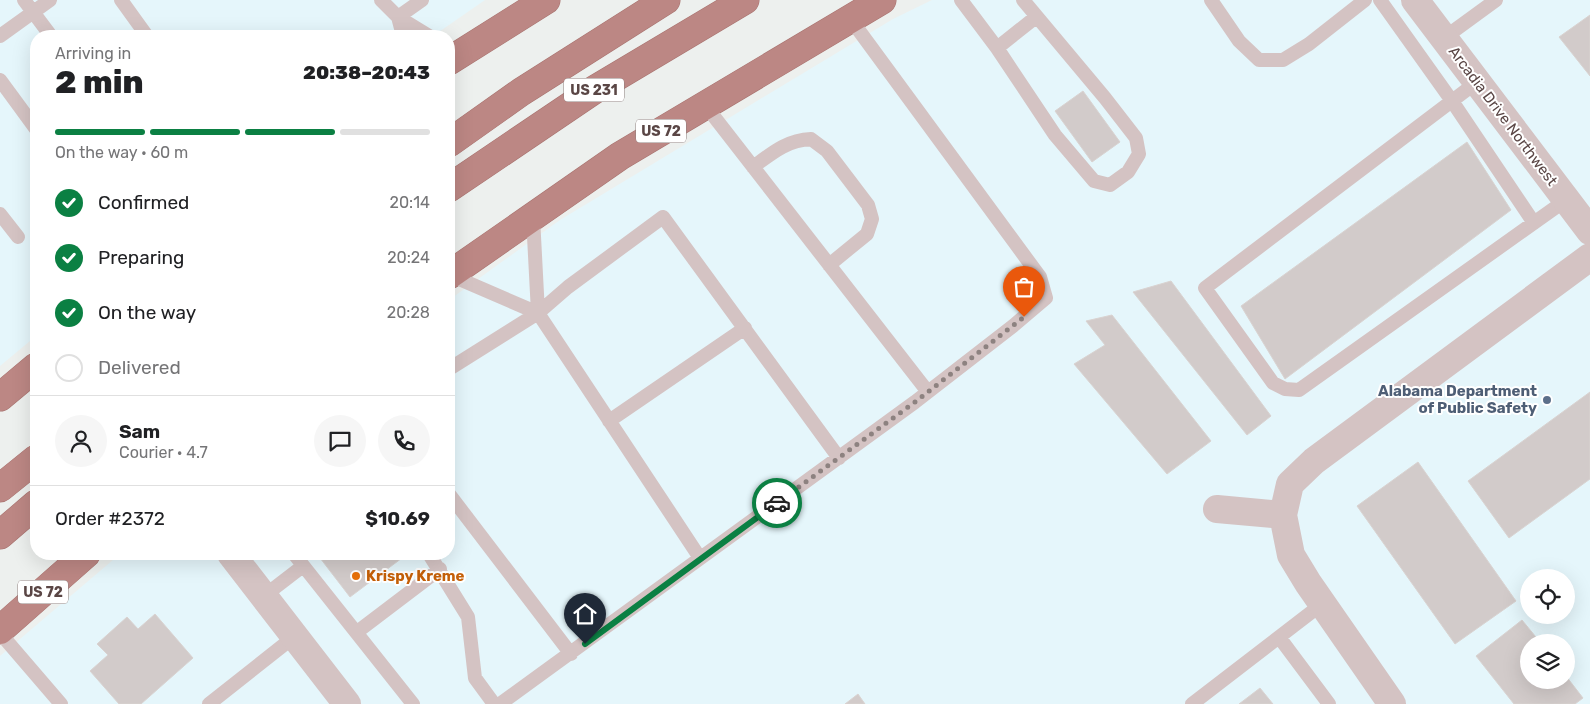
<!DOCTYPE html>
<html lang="en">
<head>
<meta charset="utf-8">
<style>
	:root { --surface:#fff; --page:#f6f6f6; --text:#202124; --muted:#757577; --line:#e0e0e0; --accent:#0b8043 }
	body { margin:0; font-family:Rubik,sans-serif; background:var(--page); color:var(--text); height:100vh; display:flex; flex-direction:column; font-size:19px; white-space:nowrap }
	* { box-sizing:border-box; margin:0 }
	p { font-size:16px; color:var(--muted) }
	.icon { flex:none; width:28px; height:28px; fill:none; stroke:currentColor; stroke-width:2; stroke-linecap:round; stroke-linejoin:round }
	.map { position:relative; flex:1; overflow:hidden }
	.sheet { position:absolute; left:30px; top:30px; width:425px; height:530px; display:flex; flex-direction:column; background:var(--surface); border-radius:20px; box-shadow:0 5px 20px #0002 }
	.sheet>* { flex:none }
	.tools { position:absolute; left:1520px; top:569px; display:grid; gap:10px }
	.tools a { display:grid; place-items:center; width:55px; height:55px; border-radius:50%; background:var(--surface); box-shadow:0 5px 20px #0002; font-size:25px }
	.pin { position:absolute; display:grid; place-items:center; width:42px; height:42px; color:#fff; margin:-51px -21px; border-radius:50% 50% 50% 0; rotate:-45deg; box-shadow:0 0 5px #0007 }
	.pin .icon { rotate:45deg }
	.courier { position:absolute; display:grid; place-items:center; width:50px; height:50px; margin:-25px; border:4px solid #0b8043; border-radius:50%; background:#fff; color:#222; box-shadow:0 1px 6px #0007 }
	.headline em { font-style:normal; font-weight:800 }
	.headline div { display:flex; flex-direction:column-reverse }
	.headline { display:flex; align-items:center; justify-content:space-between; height:85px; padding:0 25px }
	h1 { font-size:32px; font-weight:800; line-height:38px }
	.bar { display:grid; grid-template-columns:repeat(4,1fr); gap:8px 5px; align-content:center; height:60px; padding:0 25px }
	.bar i { height:6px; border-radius:4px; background:var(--line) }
	.bar .selected { background:var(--accent) }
	.bar p { grid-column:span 4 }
	.line { display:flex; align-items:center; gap:12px; padding:0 25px; border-top:1px solid var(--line) }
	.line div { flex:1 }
	.round { display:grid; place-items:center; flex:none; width:52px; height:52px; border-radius:26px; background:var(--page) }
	ol { padding:0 25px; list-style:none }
	li { display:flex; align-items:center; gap:15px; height:55px }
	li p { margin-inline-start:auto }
	li .icon { padding:5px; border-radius:50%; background:var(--accent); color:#fff; stroke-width:4 }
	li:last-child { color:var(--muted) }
	li i { width:28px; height:28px; border:2px solid var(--line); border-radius:50% }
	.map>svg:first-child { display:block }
	.commercial { fill:#e5f6fb; fill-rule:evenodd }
	.building { fill:#d2cbca; stroke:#d9d3d1 }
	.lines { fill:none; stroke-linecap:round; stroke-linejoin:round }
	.highway-casing { stroke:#a8736f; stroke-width:29 }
	.lane { stroke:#d4c3c3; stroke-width:14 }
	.street { stroke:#d4c3c3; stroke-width:28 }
	.highway { stroke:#bc8784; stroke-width:28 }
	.done { stroke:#8d8280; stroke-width:5; stroke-dasharray:0 9 }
	.route { stroke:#0b8043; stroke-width:6 }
	.service-dot { fill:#5c6f8a; stroke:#fff; stroke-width:2 }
	.food-dot { fill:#e8710a; stroke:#fff; stroke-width:2 }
	.labels { text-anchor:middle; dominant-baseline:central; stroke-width:4; stroke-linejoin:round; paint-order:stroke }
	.shield { fill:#fff; stroke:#8c7e7d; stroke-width:1 }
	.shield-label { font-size:14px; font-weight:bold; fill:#5a4645 }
	.street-label { font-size:15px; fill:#5a4645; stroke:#fff }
	.service-label { font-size:15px; font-weight:bold; fill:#4e5e75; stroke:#fff; text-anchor:end }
	.food-label { font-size:15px; font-weight:bold; fill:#c56008; stroke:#fff; text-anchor:start }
</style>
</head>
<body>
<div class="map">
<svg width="1590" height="704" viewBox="0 0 1590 704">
	<rect width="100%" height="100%" fill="#edf0ee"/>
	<path class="commercial" d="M0 0H485L433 36H36V336L0 366Z
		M932 0H1590V704H0V656L120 554H449V300L560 220 893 19ZM1529 578H1566V615H1529ZM1529 642H1566V680H1529Z"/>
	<path class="building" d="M1590 15V76L1559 37Z
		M1083 91 1120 142 1092 162 1055 111Z
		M1467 142 1511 210 1285 379 1241 306Z
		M1171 281 1271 416 1247 435 1133 292Z
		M1112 315 1211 441 1167 474 1074 364 1105 345 1086 321Z
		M1590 392V479L1509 538 1468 481Z
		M1418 462 1516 601 1455 644 1357 506Z
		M317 554H405L406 555 350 597Z
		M155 614 193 658 141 704H119L90 671 108 655 97 644 127 617 138 629Z
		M1522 620 1540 642H1529V680H1566V676L1583 698 1575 704H1514L1476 656Z
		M1260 688 1273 704H1239Z
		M858 694 865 704H845Z"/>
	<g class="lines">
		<g class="highway-casing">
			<path id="highway" d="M449 61 546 0
				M449 143 521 92 666 0
				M449 188 594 90 745 0
				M449 275 620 156 882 0
				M0 397 36 367
				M0 488 36 459
				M0 535 36 504
				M0 630 86 554"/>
		</g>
		<path class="lane" d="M24 0 51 36
			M121 0 147 36
			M381 0 398 17 429 36
			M961 0 997 48 1055 135 1094 181 1110 185 1128 172 1139 154 1136 138 1105 98 1023 0
			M1211 0 1239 41 1259 60H1283L1309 44 1365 0
			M1380 0 1452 101 1534 223
			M398 17 422 0
			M398 17 403 36
			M0 36 50 0
			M1444 38 1496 0
			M997 48 1036 17
			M0 80 36 129
			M1477 82 1205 288 1273 383 1285 389 1299 390 1566 200
			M705 105 928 392
			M753 167C772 153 787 140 811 139L827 151 868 205 872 219 867 234 829 265
			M0 214 18 237
			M533 217 538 313 700 558
			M450 275 538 313
			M449 369 538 313 568 287 663 217 839 458
			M609 421 745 328
			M449 494 571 654
			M294 554 413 704
			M429 554 468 617 475 678 494 704
			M264 596 303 566
			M357 632 440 569
			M0 633 61 704
			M1279 637 1329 704
			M209 704 295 636
			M500 704 915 402 1013 326 1046 298 1040 277 849 17
			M1192 704 1322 604"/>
		<path class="street" d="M1415 0 1590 231
			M1217 509 1283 515
			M231 554 347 704
			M1392 704 1308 583 1291 555 1283 515 1290 484 1314 461 1590 257"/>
		<use href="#highway" class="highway"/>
	</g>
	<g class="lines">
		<path class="done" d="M777 503 915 402 1024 317"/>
		<path class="route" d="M585 644 777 503"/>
	</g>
	<circle class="service-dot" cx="1547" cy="400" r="5"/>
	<circle class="food-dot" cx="356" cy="576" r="5"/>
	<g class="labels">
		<g class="shield">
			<rect x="564" y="78.5" width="60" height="23" rx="4"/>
			<rect x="636" y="119.5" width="50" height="23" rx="4"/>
			<rect x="18" y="580.5" width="50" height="23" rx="4"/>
		</g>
		<g class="shield-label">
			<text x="594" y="90">US 231</text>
			<text x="661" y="131">US 72</text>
			<text x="43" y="592">US 72</text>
		</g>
		<g class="street-label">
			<text transform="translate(1503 116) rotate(53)">Arcadia Drive Northwest</text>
		</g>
		<g class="service-label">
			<text x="1537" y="391">Alabama Department<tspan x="1537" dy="17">of Public Safety</tspan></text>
		</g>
		<g class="food-label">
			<text x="366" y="576">Krispy Kreme</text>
		</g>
	</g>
</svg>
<div class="tools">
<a><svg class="icon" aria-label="locate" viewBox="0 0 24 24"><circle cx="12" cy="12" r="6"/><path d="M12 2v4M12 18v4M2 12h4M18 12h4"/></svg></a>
<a><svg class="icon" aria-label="layers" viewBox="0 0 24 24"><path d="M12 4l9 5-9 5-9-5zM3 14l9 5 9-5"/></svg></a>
</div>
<div class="pin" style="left:1024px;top:317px;background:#ea580c"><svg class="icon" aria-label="bag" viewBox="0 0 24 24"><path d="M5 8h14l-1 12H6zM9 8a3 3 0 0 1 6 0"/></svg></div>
<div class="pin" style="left:585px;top:644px;background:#1f2937"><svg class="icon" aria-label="home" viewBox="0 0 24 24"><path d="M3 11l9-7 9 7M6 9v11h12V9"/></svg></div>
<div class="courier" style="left:777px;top:503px"><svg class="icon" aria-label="car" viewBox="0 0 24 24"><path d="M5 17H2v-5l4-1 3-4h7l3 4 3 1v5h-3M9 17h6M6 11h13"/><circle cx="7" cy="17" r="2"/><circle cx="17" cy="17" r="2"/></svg></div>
<section class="sheet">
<div class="headline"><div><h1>2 min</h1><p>Arriving in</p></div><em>20:38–20:43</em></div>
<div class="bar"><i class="selected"></i><i class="selected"></i><i class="selected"></i><i></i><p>On the way · 60 m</p></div>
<ol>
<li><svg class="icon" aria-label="check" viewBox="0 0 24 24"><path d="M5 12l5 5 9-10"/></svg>Confirmed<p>20:14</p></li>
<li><svg class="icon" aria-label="check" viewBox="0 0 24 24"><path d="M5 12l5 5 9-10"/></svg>Preparing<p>20:24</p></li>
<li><svg class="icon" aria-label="check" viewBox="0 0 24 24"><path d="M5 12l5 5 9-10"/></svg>On the way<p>20:28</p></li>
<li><i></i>Delivered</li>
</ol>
<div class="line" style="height:90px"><a class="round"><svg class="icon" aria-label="person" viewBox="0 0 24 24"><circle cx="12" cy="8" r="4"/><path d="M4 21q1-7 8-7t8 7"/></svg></a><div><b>Sam</b><p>Courier · 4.7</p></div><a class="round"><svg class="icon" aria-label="chat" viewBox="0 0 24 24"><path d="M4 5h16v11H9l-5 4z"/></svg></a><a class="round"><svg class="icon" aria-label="phone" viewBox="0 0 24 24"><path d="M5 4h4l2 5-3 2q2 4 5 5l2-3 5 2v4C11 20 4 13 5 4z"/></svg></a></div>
<div class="line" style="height:65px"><div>Order #2372</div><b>$10.69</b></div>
</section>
</div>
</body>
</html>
